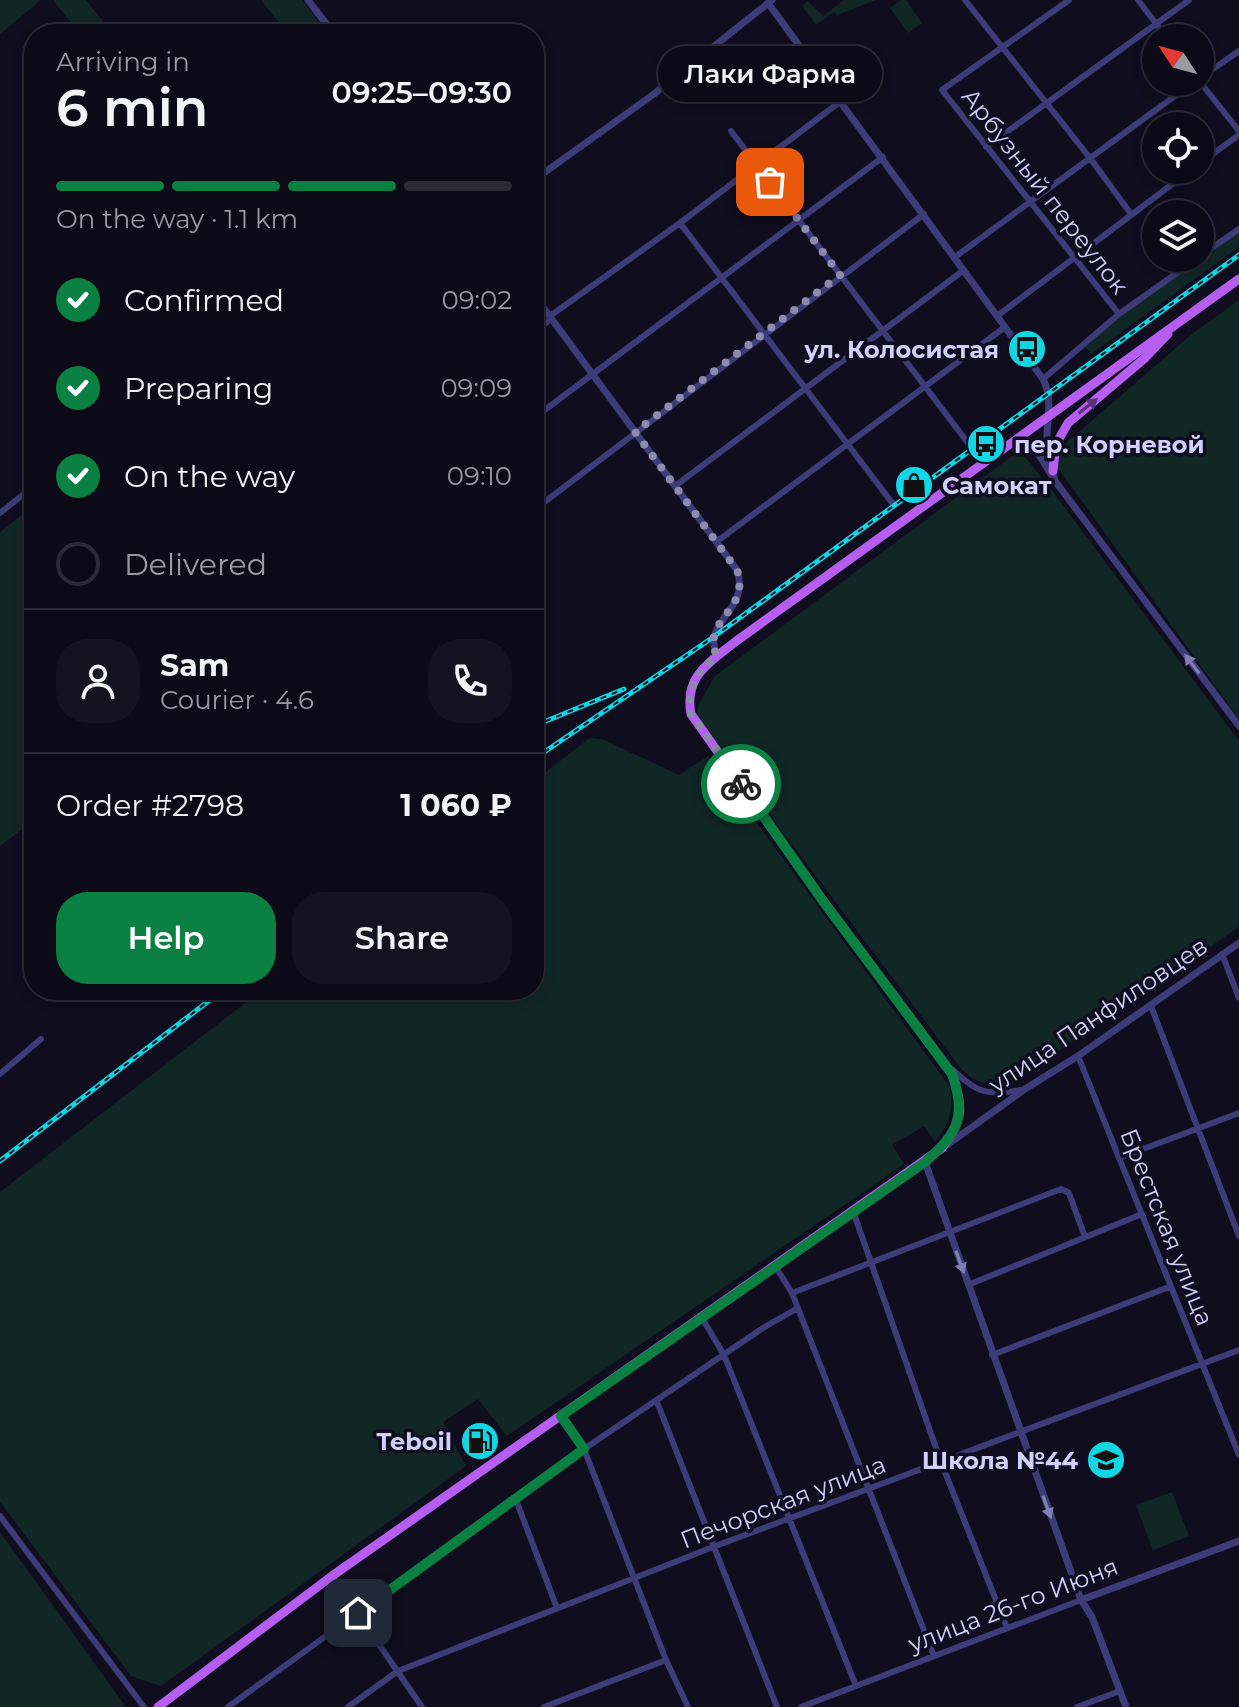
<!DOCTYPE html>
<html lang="en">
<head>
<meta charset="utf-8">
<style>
	:root { --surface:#0c0a16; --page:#15131f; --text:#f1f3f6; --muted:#9a9aa1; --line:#2c2b35; --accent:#0b8043 }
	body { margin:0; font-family:Montserrat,sans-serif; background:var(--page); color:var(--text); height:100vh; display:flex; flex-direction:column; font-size:30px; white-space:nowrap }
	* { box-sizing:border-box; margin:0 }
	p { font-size:26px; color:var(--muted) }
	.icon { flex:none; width:44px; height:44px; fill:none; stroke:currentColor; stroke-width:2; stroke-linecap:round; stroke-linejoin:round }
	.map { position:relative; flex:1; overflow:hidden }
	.side { position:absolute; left:24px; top:24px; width:520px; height:976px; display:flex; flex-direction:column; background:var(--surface); border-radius:32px; box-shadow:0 4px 12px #0003,0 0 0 2px var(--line) }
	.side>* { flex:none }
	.needle { width:52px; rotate:306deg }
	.controls { position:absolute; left:1142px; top:24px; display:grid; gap:16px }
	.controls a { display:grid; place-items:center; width:72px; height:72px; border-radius:50%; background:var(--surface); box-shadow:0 4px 12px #0003,0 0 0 2px var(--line); font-size:40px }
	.pin { position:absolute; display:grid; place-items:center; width:68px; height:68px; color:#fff; margin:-34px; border-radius:16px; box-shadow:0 4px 12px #0006 }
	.courier { position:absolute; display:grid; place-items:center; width:80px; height:80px; margin:-40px; border:6px solid #0b8043; border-radius:50%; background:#fff; color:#222; box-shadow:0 2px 10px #0007 }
	.bubble { position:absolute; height:56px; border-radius:28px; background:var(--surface); box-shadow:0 4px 12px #0003,0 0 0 2px var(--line); font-size:26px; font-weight:600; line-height:56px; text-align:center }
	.headline em { font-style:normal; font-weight:600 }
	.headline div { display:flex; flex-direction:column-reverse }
	.headline { display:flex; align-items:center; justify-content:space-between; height:136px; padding:0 32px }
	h1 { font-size:52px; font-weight:600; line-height:60px }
	.bar { display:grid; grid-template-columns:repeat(4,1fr); gap:12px 8px; align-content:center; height:96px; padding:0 32px }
	.bar i { height:10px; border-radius:6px; background:var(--line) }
	.bar .selected { background:var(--accent) }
	.bar p { grid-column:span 4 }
	.line { display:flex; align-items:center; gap:20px; padding:0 32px; border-top:2px solid var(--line) }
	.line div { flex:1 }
	.round { display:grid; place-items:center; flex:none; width:84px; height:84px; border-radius:32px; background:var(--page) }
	ol { padding:0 32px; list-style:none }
	li { display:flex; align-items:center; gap:24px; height:88px }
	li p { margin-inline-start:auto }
	li .icon { padding:8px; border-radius:50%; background:var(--accent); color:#fff; stroke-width:4 }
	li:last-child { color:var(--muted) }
	li i { width:44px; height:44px; border:4px solid var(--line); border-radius:50% }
	.button { display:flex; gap:16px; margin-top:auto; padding:16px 32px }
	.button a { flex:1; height:92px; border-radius:32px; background:var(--accent); color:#fff; font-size:32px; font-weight:600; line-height:92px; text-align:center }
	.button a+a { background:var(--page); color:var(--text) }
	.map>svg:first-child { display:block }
	.green { fill:#112726 }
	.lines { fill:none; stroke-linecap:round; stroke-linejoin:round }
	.minor { stroke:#3d3c79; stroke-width:6 }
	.tertiary { stroke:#3d3c79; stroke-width:7 }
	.primary { stroke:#b65ef2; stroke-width:9 }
	.rail-casing { stroke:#12d6e4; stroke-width:5 }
	.rail { stroke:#100e1e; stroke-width:2; stroke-dasharray:6; stroke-linecap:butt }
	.oneway { fill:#5b327d }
	.oneway2 { fill:#807eb4 }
	.done { stroke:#8e8bae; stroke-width:8; stroke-dasharray:0 14.4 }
	.route { stroke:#0b8043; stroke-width:10 }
	.labels { text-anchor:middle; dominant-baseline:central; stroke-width:7; stroke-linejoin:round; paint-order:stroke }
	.street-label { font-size:24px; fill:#d2cffb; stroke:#100e1e }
	.poi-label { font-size:24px; font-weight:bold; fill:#d2cffb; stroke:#100e1e; text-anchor:end }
</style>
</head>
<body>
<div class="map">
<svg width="1239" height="1707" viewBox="0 0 1239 1707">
	<rect width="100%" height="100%" fill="#100e1e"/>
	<path class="green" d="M0 0H41L0 34Z
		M53 0H86L113 34H80Z
		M261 0H302L328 34H288Z
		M844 0H876L837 15 834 12 816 25 802 6 808 1 823 16Z
		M901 0H906L922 23 908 33 890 8Z
		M1239 226V247L1091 354 1082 343Z
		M1239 300V719L1050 457 1192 334Z
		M1015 454 1025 457 1047 484 1239 741V927L1010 1085C990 1088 978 1083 962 1070L697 718 698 706 715 676Z
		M34 505V820L0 846V532Z
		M590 738 602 739 679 775 708 756 950 1087C954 1111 949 1123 935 1142L924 1126 892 1145 904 1164 507 1436 478 1399 443 1422 466 1466 161 1686 131 1676 0 1502V1192L262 990H534V781Z
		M1172 1492 1189 1536 1153 1550 1136 1505Z
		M0 1532 126 1707H0Z"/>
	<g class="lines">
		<path class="minor" d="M965 0 1090 158 1131 214
			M1069 0 942 90 1119 314
			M1138 0 1167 38
			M1200 78 1239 51
			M1200 82 1239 131
			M731 131 971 447
			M986 147 1189 0
			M1200 163 1239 135
			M680 223 893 504
			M1200 256 1239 229
			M955 257 1194 82
			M550 316 680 223 841 101
			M997 316 1191 170
			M534 332 551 319
			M1043 379 1119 314 1198 258
			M534 418 883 157
			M675 486 964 270
			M534 510 924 214
			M0 513 34 486
			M716 542 1005 327
			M1222 954 1239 998
			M1151 1006 1239 1236
			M1078 1056 1239 1455
			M953 1070C978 1094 987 1095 1021 1090
			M0 1074 41 1039
			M1119 1158 1239 1113
			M853 1211 941 1462 1007 1628
			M775 1266 792 1293 934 1656
			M968 1285 1142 1214
			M792 1293 1061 1189 1069 1193 1085 1237
			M702 1318 724 1355 856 1686
			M992 1355 1169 1287
			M657 1402 777 1707
			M561 1416 584 1449 666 1660 688 1707
			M516 1500 557 1608
			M0 1516 144 1707
			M332 1576 422 1707
			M228 1707 584 1449 763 1328 798 1308
			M348 1707 398 1671 713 1547 1239 1350
			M544 1707 666 1660
			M801 1707 1081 1600
			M1077 1707 1120 1691"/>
		<path class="tertiary" d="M308 0 334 34
			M768 3 1043 379C1054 401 1046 420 1047 443 1047 456 1052 468 1055 481
			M534 180 654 94 772 0
			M534 295 737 570C751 611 701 620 717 656
			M1022 436 1039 455 1055 481 1239 726
			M947 1145 1025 1089 1078 1056 1239 943
			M925 1162 1081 1600 1092 1617 1126 1707
			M1081 1600 1239 1541"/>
		<path class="primary" d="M1053 471 1056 444 1068 423 1145 358 1168 334
			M158 1707 332 1576 942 1148C963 1120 964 1107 952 1074L823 901 691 714C684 676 709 663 735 642L1239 279"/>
		<g class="rail-casing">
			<path id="rail" d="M534 726 624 689
				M534 759 712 638 1239 255
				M0 1161 223 990"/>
		</g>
		<use href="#rail" class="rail"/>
	</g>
	<defs><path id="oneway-solid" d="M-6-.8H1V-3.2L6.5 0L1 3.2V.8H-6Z" transform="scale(2)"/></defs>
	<use class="oneway" href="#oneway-solid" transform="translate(1088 406) rotate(-38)"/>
	<g class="oneway2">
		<use href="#oneway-solid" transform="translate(1192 664) rotate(-127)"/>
		<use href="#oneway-solid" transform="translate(960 1262) rotate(70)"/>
		<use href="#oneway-solid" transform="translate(1047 1507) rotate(70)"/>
	</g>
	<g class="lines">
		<path class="done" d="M741 784 691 714C686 688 697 672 717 656 700 620 751 611 737 570L635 432 840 275 770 182"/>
		<path class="route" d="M358 1613 584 1449 561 1416 925 1162C958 1134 967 1116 952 1074L823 901 741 784"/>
	</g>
	<defs>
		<g id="bus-disc" transform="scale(2)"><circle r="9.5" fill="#12d6e4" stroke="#100e1e"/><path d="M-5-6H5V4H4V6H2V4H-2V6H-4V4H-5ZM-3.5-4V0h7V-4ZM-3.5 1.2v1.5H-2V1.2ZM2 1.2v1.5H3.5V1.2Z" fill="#111"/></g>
		<g id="shop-disc" transform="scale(2)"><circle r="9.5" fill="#12d6e4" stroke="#100e1e"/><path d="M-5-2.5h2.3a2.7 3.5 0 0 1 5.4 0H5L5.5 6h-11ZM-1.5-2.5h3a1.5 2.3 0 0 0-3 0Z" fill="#111"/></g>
		<g id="fuel-disc" transform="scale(2)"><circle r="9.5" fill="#12d6e4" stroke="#100e1e"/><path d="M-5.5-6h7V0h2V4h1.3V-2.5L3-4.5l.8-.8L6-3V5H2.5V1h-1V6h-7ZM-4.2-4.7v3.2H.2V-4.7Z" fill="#111"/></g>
		<g id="school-disc" transform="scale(2)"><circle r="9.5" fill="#12d6e4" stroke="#100e1e"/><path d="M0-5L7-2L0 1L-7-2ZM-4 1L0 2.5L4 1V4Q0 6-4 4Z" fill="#111"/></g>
	</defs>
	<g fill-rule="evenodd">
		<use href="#bus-disc" x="1027" y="349"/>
		<use href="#bus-disc" x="986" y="444"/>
		<use href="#shop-disc" x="914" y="485"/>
		<use href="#fuel-disc" x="480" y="1441"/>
		<use href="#school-disc" x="1106" y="1460"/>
	</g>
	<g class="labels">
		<g class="street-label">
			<text transform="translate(1045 191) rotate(52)">Арбузный переулок</text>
			<text transform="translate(1098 1015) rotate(-34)">улица Панфиловцев</text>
			<text transform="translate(1167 1227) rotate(68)">Брестская улица</text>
			<text transform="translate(783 1502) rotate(-21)">Печорская улица</text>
			<text transform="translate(1013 1605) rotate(-21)">улица 26-го Июня</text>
		</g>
		<g class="poi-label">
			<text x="999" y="349">ул. Колосистая</text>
			<text x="1014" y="444" text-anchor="start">пер. Корневой</text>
			<text x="942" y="485" text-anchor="start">Самокат</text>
			<text x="452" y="1441">Teboil</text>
			<text x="1078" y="1460">Школа №44</text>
		</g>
	</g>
</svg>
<div class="controls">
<a><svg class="needle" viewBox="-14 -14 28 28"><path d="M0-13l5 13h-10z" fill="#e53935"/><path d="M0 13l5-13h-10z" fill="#9a9aa1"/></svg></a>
<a><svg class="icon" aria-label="locate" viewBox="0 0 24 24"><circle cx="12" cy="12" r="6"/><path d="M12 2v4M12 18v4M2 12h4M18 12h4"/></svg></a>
<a><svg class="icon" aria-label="layers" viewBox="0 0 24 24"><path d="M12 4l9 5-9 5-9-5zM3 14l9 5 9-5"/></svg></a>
</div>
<div class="pin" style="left:770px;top:182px;background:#ea580c"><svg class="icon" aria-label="bag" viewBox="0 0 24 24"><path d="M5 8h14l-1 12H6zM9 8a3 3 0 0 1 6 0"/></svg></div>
<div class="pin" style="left:358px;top:1613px;background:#1f2937"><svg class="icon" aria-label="home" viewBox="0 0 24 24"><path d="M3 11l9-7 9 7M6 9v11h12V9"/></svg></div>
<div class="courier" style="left:741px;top:784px"><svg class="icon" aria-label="bike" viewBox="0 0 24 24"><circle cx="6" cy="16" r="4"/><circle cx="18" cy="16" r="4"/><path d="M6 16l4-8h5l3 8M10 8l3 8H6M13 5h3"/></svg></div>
<div class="bubble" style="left:658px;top:46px;width:224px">Лаки Фарма</div>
<section class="side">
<div class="headline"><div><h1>6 min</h1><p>Arriving in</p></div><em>09:25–09:30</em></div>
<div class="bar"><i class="selected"></i><i class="selected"></i><i class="selected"></i><i></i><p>On the way · 1.1 km</p></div>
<ol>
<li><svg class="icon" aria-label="check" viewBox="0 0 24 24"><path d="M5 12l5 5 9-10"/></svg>Confirmed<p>09:02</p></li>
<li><svg class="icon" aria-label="check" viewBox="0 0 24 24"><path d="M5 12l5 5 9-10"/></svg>Preparing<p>09:09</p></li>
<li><svg class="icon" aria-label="check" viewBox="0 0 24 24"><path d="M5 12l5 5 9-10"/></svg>On the way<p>09:10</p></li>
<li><i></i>Delivered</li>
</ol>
<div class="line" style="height:144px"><a class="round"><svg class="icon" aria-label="person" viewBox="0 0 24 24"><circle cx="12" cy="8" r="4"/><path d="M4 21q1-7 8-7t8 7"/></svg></a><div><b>Sam</b><p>Courier · 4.6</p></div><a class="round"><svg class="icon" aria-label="phone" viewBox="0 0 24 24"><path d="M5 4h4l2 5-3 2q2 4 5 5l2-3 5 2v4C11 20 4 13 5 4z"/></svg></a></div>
<div class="line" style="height:104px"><div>Order #2798</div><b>1 060 ₽</b></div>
<div class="button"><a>Help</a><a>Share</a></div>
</section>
</div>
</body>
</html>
